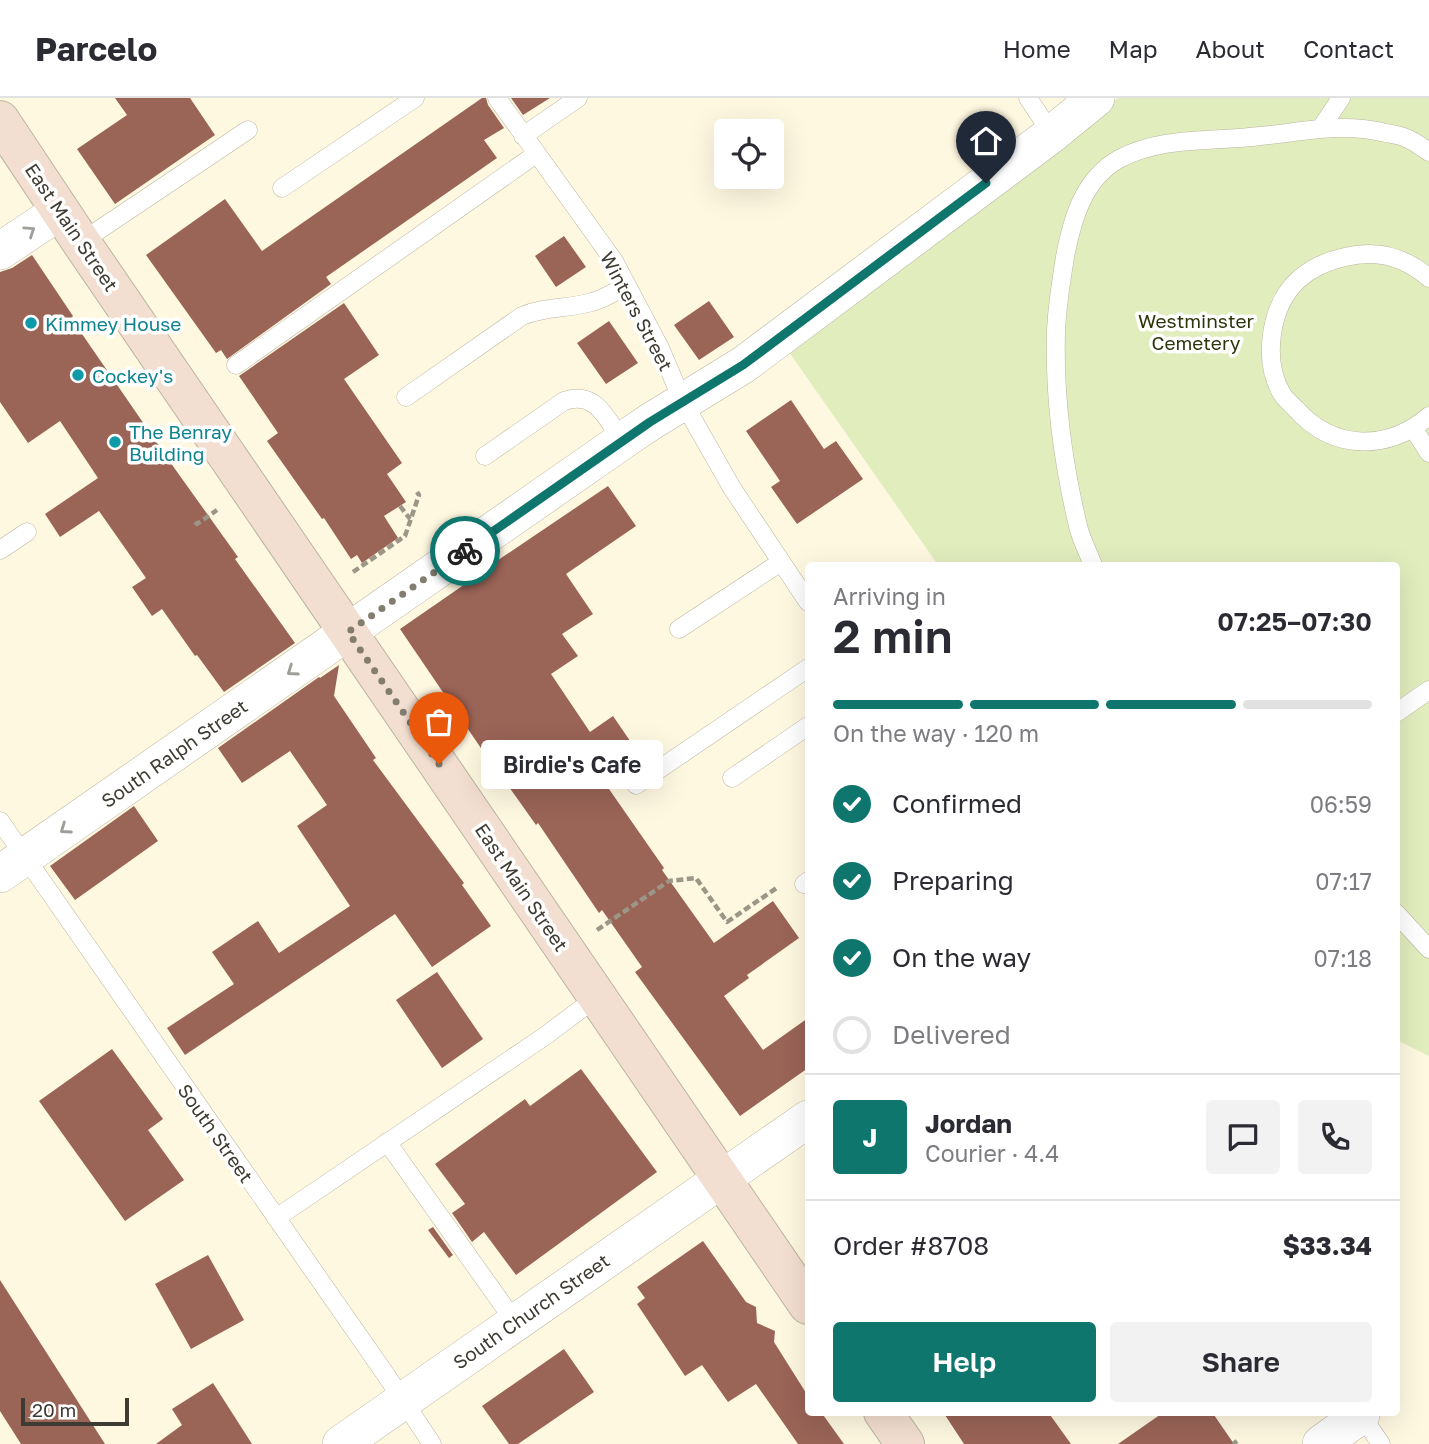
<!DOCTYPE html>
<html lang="en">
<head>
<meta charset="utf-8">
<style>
	:root { --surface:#fff; --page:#f2f2f3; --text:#2b2b33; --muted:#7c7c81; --line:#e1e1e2; --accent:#0f766e }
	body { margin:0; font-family:"Golos Text",sans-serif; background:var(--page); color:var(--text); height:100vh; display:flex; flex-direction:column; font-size:26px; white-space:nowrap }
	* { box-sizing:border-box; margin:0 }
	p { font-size:23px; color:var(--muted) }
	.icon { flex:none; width:38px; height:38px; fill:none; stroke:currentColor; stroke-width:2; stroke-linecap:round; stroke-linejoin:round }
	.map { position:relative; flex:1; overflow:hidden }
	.side { position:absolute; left:805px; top:464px; width:595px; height:854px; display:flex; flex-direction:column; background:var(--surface); border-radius:7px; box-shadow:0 7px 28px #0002 }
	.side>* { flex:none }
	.controls { position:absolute; left:714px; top:21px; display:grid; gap:14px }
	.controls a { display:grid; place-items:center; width:70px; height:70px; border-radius:7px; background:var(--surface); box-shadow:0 7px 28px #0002; font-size:35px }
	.scale { position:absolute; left:21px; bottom:18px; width:108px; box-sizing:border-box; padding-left:7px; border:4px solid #3e3b32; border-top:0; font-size:19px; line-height:24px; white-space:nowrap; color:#3e3b32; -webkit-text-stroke:5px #fff; paint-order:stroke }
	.pin { position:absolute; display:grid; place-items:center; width:60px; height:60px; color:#fff; margin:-72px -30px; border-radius:50% 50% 50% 0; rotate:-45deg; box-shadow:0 0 7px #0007 }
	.pin .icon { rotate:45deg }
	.courier { position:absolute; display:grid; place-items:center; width:70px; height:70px; margin:-35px; border:5px solid #0f766e; border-radius:50%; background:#fff; color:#222; box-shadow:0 2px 9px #0007 }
	.bubble { position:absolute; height:49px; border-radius:7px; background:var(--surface); box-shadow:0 7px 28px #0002; font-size:23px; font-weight:600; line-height:49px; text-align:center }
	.head em { font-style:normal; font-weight:600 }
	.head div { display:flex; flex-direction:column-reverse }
	.head { display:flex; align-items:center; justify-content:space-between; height:119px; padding:0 28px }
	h1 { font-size:46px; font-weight:600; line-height:52px }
	.bar { display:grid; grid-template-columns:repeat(4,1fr); gap:10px 7px; align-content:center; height:84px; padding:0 28px }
	.bar i { height:9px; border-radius:5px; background:var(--line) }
	.bar .on { background:var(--accent) }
	.bar p { grid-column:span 4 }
	.line { display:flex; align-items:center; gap:18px; padding:0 28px; border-top:2px solid var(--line) }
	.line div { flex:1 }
	.round { display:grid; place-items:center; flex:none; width:74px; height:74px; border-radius:7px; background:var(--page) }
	ol { padding:0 28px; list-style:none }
	li { display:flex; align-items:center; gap:21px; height:77px }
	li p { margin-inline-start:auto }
	li .icon { padding:7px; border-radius:50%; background:var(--accent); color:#fff; stroke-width:4 }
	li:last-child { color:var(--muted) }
	li i { width:38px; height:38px; border:4px solid var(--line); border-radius:50% }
	.cta { display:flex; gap:14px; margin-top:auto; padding:14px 28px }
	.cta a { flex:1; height:80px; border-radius:7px; background:var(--accent); color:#fff; font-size:28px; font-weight:600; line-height:80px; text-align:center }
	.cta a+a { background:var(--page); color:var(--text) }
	header { display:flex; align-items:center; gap:42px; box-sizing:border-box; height:98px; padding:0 35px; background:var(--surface); border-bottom:2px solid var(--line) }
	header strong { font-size:33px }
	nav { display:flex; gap:38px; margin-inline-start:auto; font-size:24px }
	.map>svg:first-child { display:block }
	.green { fill:#e2edbe }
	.building { fill:#9a6457 }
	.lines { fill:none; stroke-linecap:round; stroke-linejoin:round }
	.lane-casing { stroke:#bbb59f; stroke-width:19 }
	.street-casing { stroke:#bbb59f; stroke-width:38 }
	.secondary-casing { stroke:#bbb59f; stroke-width:40 }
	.path { stroke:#9b9686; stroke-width:4.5; stroke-dasharray:7 3.5; stroke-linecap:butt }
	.lane { stroke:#fff; stroke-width:18 }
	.street { stroke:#fff; stroke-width:37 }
	.secondary { stroke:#f3dfd1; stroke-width:38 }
	.oneway { stroke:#9e9d98 }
	.done { stroke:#827d6f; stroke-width:7; stroke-dasharray:0 12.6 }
	.route { stroke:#0f766e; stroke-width:9 }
	.culture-dot { fill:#0f9aa8; stroke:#fff; stroke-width:2.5 }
	.labels { text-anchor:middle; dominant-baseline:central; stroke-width:7; stroke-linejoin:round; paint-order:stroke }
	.street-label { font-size:19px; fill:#3e3b32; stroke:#fff }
	.park-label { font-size:19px; fill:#2e350c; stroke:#fff }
	.culture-label { font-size:19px; fill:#0d838f; stroke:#fff; text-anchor:start }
</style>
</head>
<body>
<header>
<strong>Parcelo</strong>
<nav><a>Home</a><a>Map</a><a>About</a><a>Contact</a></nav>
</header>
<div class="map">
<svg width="1429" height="1346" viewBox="0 0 1429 1346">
	<rect width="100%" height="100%" fill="#fff8e1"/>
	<path class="green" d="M1118 0H1429V958L1397 942 1396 467H938L789 254Z"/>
	<path class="building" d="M115 0H190L215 37 115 106 77 51 127 17Z
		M482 0H486L488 7 504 30 484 42 497 60 326 179 331 186 227 261 221 252 216 255 146 157 225 101 262 153Z
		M511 0H550L523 17Z
		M564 138 586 169 556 189 535 158Z
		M32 157 73 218 71 220 175 371 238 459 235 461 295 545 224 594 197 557 195 558 162 511 152 518 132 489 146 480 99 413 60 439 45 416 98 380 60 323 28 345 0 304V174L12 170Z
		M709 203 734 239 699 262 674 227Z
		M344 205 379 257 344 281 402 365 387 376 406 404 384 418 398 440 362 465 357 457 351 461 324 420 322 421 267 343 278 335 239 278Z
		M609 223 638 265 606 286 577 245Z
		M791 302 824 351 836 343 863 381 797 426 771 389 780 383 746 333Z
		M608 388 636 428 566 476 593 516 562 536 578 558 551 576 590 634 613 618 639 656 602 681 664 770 662 772 714 845 773 803 799 840 747 877 749 880 724 898 763 952 808 920V970L740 1018 635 874 642 869 602 812 599 815 538 725 536 727 507 686 506 687 400 531 468 484 467 483Z
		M339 567 334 598 376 660 373 662 464 785 462 787 491 828 432 869 395 816 185 957 167 930 234 886 212 854 258 823 279 855 350 808 297 728 327 707 290 653 242 685 218 650 319 579 320 580Z
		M134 708 158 743 75 802 50 768Z
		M437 874 483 941 442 970 396 902Z
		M112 951 163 1021 148 1032 184 1082 125 1123 39 1003Z
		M581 971 657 1074 516 1177 484 1134 472 1144 452 1115 465 1106 435 1066 525 1001 530 1008Z
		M433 1129 453 1157 449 1160 428 1132Z
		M703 1143 746 1204 756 1209 757 1225 775 1233 774 1244 808 1298V1314H821L844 1346H798L756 1286 728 1304 702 1267 685 1278 637 1206 645 1200 637 1189Z
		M208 1157 244 1222 191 1251 155 1186Z
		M0 1182 105 1346H21L0 1313Z
		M564 1251 594 1294 518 1346H509L482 1308Z
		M213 1285 252 1346H156L182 1327 172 1311Z
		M943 1314H1048L1071 1346H964Z
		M1164 1314H1212L1234 1346H1118Z"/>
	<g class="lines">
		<g class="lane-casing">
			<path id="lane" d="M497 0 614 163 660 250 683 304 732 390 808 504
				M1028 0 1052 36
				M1321 30 1341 0
				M523 38 578 0
				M282 90 415 0
				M81 144 248 32
				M1429 180C1405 159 1377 151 1345 159 1327 163 1312 169 1298 182 1270 208 1262 262 1282 296 1285 301 1292 307 1296 311 1333 353 1388 353 1429 318
				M236 267 536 56
				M406 299 522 218C546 208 568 211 592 204 604 201 616 193 627 187
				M1413 330 1429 355
				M485 358 564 303C596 292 607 321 622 343
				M0 452 27 434
				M1093 467C1088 454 1081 441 1078 428 1063 365 1054 298 1056 233 1057 208 1061 184 1065 159 1072 122 1083 81 1119 61 1162 38 1213 44 1260 38 1303 34 1342 24 1386 35 1392 36 1400 37 1406 40 1414 43 1422 49 1429 54
				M679 531 781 464
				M1396 615 1429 592
				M732 680 808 628
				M636 687 808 570
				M0 723 386 1277 432 1346
				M804 786 808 783
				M1396 815 1429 851
				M387 1044 515 1224
				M276 1120 545 938 597 899
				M1359 1314 1381 1346"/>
		</g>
		<g class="street-casing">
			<path id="street" d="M0 153 60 113
				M0 776 622 343 650 324 743 267 1052 36 1096 0
				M341 1346 808 1021
				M1321 1346 1361 1317"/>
		</g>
		<g class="secondary-casing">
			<path id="secondary" d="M0 22 81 144 808 1207
				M883 1314 905 1346"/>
		</g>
		<path class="path" d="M400 408 410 421
			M195 424 197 426 217 412
			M353 474 405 438 419 397 417 394
			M597 832 669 783 696 780 727 824 778 789
			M1233 1346 1237 1343"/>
		<use href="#lane" class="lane"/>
		<use href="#street" class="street"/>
		<use href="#secondary" class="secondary"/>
	</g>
	<defs><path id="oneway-chevron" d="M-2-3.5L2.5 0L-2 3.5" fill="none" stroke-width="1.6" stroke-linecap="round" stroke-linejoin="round" transform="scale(1.75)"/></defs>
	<g class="oneway">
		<use href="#oneway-chevron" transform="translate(30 133) rotate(-34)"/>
		<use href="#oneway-chevron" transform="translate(292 573) rotate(145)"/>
		<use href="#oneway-chevron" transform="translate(65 731) rotate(145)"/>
	</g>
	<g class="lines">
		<path class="done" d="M439 666 348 534 465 453"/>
		<path class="route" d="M465 453 650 324 743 267 986 85"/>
	</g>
	<g class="culture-dot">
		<circle cx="31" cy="225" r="7"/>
		<circle cx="78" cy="277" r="7"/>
		<circle cx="115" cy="344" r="7"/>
	</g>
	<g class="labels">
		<g class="street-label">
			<text transform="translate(72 129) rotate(56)">East Main Street</text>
			<text transform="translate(637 213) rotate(62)">Winters Street</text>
			<text transform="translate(174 655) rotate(-35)">South Ralph Street</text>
			<text transform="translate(522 789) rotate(56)">East Main Street</text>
			<text transform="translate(216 1035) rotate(55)">South Street</text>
			<text transform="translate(531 1213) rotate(-35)">South Church Street</text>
		</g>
		<g class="park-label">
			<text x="1196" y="222">Westminster<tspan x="1196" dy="22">Cemetery</tspan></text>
		</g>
		<g class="culture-label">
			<text x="45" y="225">Kimmey House</text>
			<text x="92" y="277">Cockey's</text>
			<text x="129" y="333">The Benray<tspan x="129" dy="22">Building</tspan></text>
		</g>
	</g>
</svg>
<div class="controls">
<a><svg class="icon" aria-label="locate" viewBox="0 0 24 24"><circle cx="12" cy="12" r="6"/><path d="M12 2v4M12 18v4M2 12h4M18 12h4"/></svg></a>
</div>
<div class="scale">20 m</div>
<div class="pin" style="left:439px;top:666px;background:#ea580c"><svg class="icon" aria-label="bag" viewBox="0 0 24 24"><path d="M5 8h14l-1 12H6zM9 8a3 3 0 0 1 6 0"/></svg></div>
<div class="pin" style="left:986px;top:85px;background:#1f2937"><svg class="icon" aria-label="home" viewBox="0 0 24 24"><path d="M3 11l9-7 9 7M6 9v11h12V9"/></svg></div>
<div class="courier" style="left:465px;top:453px"><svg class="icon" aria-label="bike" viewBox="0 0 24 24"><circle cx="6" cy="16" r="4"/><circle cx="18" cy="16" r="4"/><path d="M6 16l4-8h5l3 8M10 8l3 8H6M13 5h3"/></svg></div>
<div class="bubble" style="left:481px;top:642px;width:182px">Birdie's Cafe</div>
<section class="side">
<div class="head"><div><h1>2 min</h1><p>Arriving in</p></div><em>07:25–07:30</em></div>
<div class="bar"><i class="on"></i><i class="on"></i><i class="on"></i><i></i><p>On the way · 120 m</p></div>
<ol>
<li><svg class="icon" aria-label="check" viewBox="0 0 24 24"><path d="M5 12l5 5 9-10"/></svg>Confirmed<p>06:59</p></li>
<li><svg class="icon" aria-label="check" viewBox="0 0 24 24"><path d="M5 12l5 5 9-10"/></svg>Preparing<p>07:17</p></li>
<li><svg class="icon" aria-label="check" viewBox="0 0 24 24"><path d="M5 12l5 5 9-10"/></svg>On the way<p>07:18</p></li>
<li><i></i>Delivered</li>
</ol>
<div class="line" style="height:126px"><b class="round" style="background:var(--accent);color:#fff">J</b><div><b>Jordan</b><p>Courier · 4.4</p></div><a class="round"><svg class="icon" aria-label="chat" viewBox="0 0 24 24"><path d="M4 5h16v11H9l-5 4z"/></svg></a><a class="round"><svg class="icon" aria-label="phone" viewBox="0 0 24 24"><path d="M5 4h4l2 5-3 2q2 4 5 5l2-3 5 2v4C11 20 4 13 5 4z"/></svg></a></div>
<div class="line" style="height:91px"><div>Order #8708</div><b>$33.34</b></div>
<div class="cta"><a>Help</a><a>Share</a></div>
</section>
</div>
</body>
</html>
